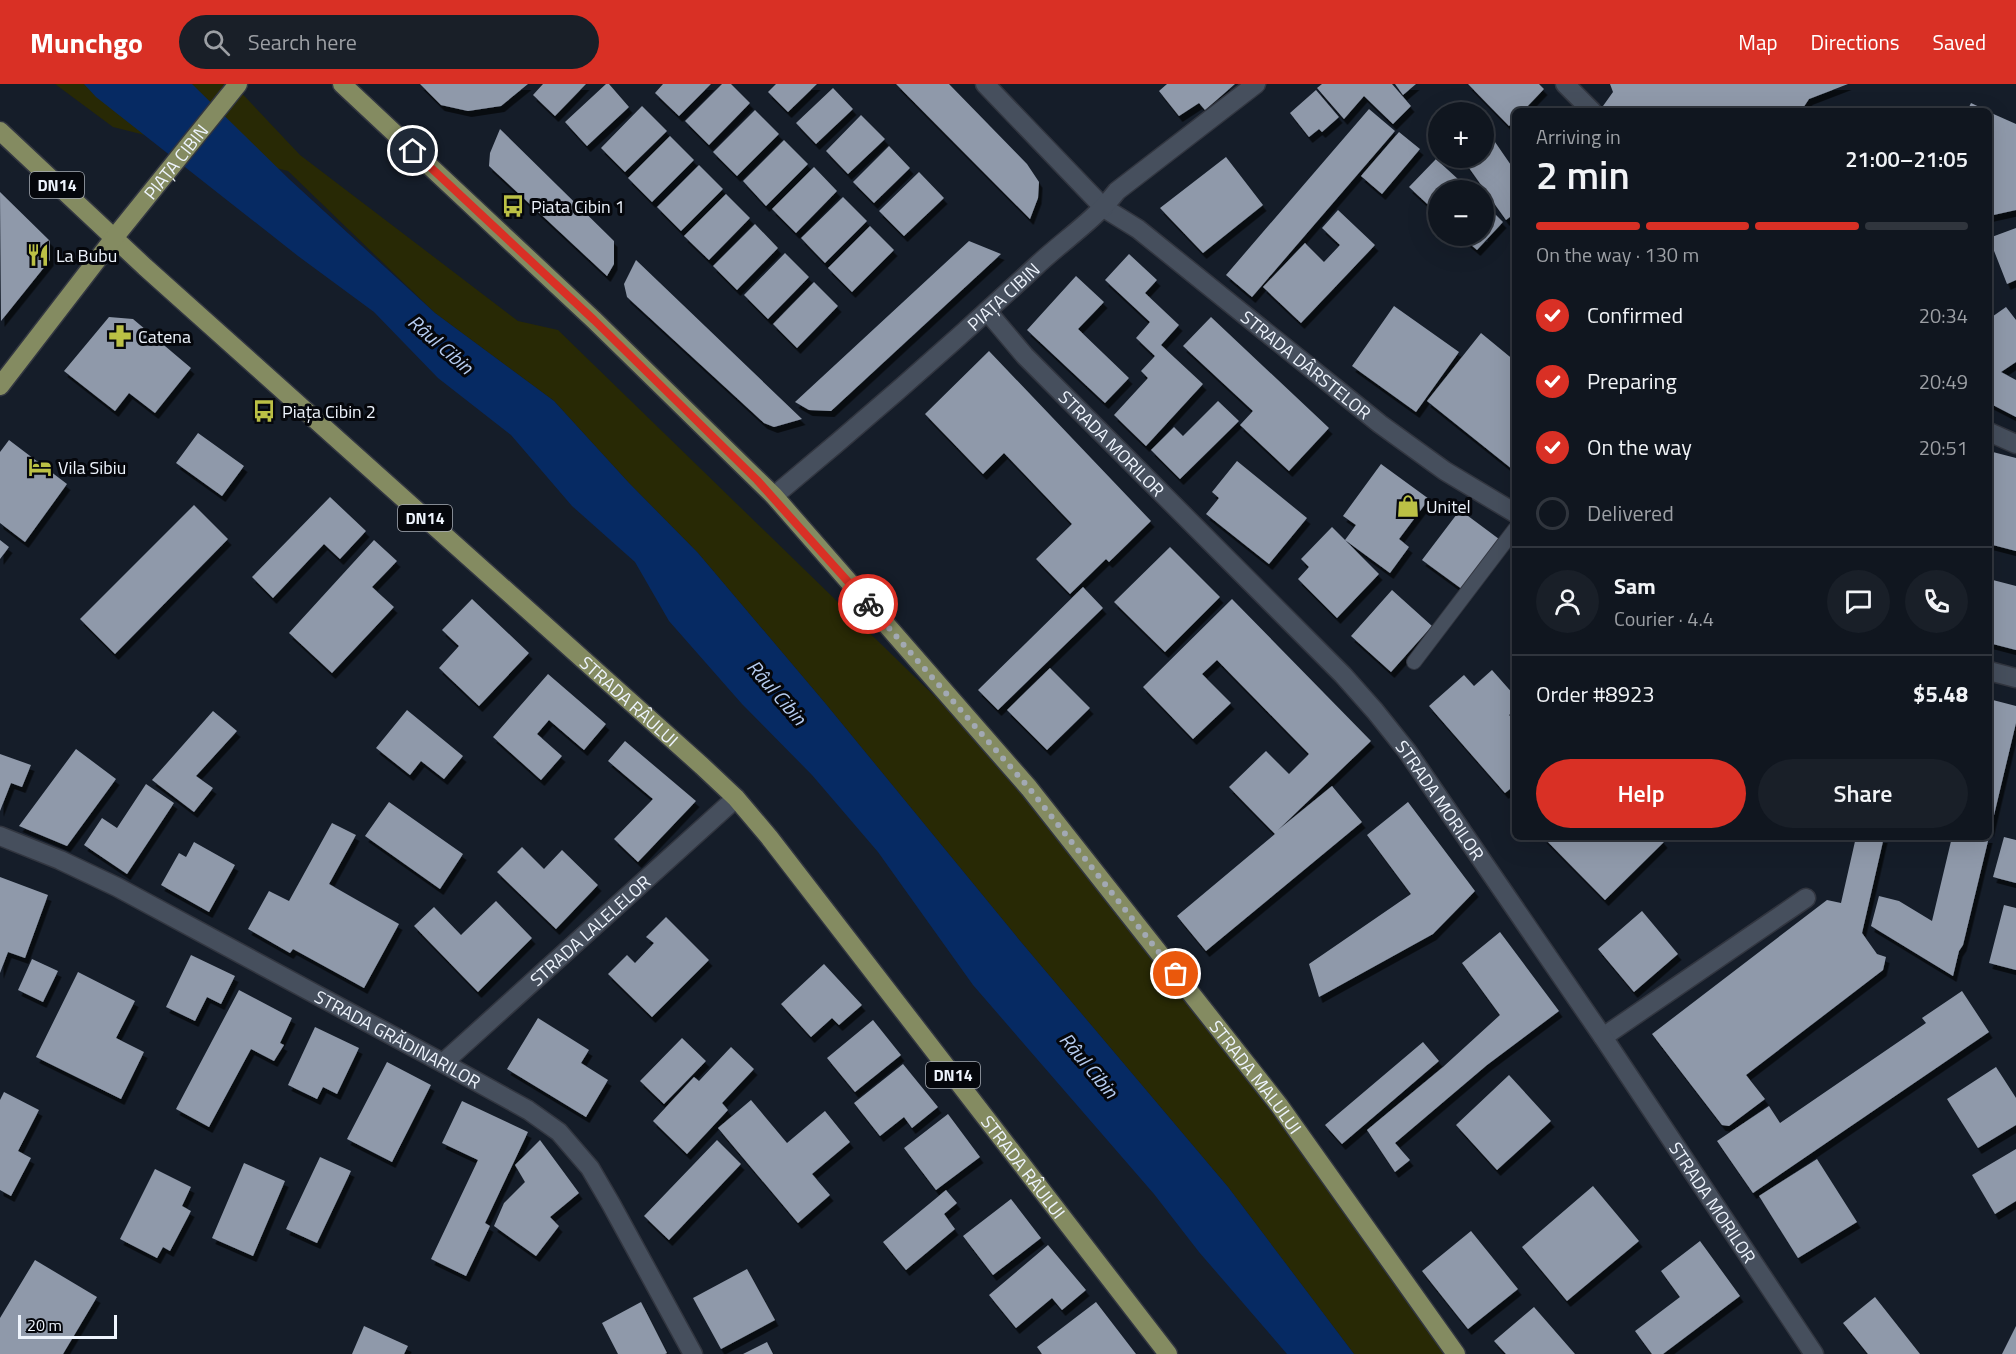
<!DOCTYPE html>
<html lang="en">
<head>
<meta charset="utf-8">
<style>
	:root { --surface:#10161f; --page:#191f28; --text:#f1f3f6; --muted:#9c9fa4; --line:#30353d; --accent:#d93025 }
	body { margin:0; font-family:"Titillium Web",sans-serif; background:var(--page); color:var(--text); height:100vh; display:flex; flex-direction:column; font-size:22px; white-space:nowrap }
	* { box-sizing:border-box; margin:0 }
	p { font-size:20px; color:var(--muted) }
	.icon { flex:none; width:33px; height:33px; fill:none; stroke:currentColor; stroke-width:2; stroke-linecap:round; stroke-linejoin:round }
	.map { position:relative; flex:1; overflow:hidden }
	.panel { position:absolute; left:1512px; top:24px; width:480px; height:732px; display:flex; flex-direction:column; background:var(--surface); border-radius:9px; box-shadow:0 6px 24px #0002,0 0 0 2px var(--line) }
	.panel>* { flex:none }
	.controls { position:absolute; left:1428px; top:18px; display:grid; gap:12px }
	.controls a { display:grid; place-items:center; width:66px; height:66px; border-radius:50%; background:var(--surface); box-shadow:0 6px 24px #0002,0 0 0 2px var(--line); font-size:30px }
	.scale { position:absolute; left:18px; bottom:15px; width:99px; box-sizing:border-box; padding-left:6px; border:3px solid #eef4fd; border-top:0; font-size:16px; line-height:21px; white-space:nowrap; color:#eef4fd; -webkit-text-stroke:4px #05070c; paint-order:stroke }
	.pin { position:absolute; display:grid; place-items:center; width:51px; height:51px; color:#fff; margin:-26px; border:3px solid #fff; border-radius:50%; box-shadow:0 2px 6px #0007 }
	.courier { position:absolute; display:grid; place-items:center; width:60px; height:60px; margin:-30px; border:4px solid #d93025; border-radius:50%; background:#fff; color:#222; box-shadow:0 2px 8px #0007 }
	.head em { font-style:normal; font-weight:600 }
	.head div { display:flex; flex-direction:column-reverse }
	.head { display:flex; align-items:center; justify-content:space-between; height:102px; padding:0 24px }
	h1 { font-size:39px; font-weight:600; line-height:45px }
	.bar { display:grid; grid-template-columns:repeat(4,1fr); gap:9px 6px; align-content:center; height:72px; padding:0 24px }
	.bar i { height:8px; border-radius:4px; background:var(--line) }
	.bar .current { background:var(--accent) }
	.bar p { grid-column:span 4 }
	.line { display:flex; align-items:center; gap:15px; padding:0 24px; border-top:2px solid var(--line) }
	.line div { flex:1 }
	.round { display:grid; place-items:center; flex:none; width:63px; height:63px; border-radius:32px; background:var(--page) }
	ol { padding:0 24px; list-style:none }
	li { display:flex; align-items:center; gap:18px; height:66px }
	li p { margin-inline-start:auto }
	li .icon { padding:6px; border-radius:50%; background:var(--accent); color:#fff; stroke-width:4 }
	li:last-child { color:var(--muted) }
	li i { width:33px; height:33px; border:3px solid var(--line); border-radius:50% }
	.button { display:flex; gap:12px; margin-top:auto; padding:12px 24px }
	.button a { flex:1; height:69px; border-radius:36px; background:var(--accent); color:#fff; font-size:24px; font-weight:600; line-height:69px; text-align:center }
	.button a+a { background:var(--page); color:var(--text) }
	header { display:flex; align-items:center; gap:36px; box-sizing:border-box; height:84px; padding:0 30px; background:var(--accent); color:#fff }
	header strong { font-size:28px }
	nav { display:flex; gap:33px; margin-inline-start:auto; font-size:21px }
	.search { width:420px; height:54px; background:var(--page); display:flex; align-items:center; gap:15px; box-sizing:border-box; padding:0 21px; border-radius:33px; color:var(--muted); font-size:22px }
	.map>svg:first-child { display:block }
	.green { fill:#282905 }
	.water { fill:#062a63 }
	.building { fill:#8f99aa; filter:url(#shadow) }
	.lines { fill:none; stroke-linecap:round; stroke-linejoin:round }
	.lane-casing { stroke:#323640; stroke-width:16 }
	.street-casing { stroke:#323640; stroke-width:21 }
	.secondary-casing { stroke:#323640; stroke-width:21 }
	.primary-casing { stroke:#323640; stroke-width:21 }
	.lane { stroke:#464f5d; stroke-width:14 }
	.street { stroke:#464f5d; stroke-width:18 }
	.secondary { stroke:#464f5d; stroke-width:18 }
	.primary { stroke:#848b61; stroke-width:18 }
	.done { stroke:#a2a9b3; stroke-width:6; stroke-dasharray:0 10.8 }
	.route { stroke:#d93025; stroke-width:8 }
	.labels { text-anchor:middle; dominant-baseline:central; stroke-width:6; stroke-linejoin:round; paint-order:stroke }
	.shield { fill:#05070c; stroke:#a8adb5; stroke-width:1.5 }
	.shield-label { font-size:16px; font-weight:bold; fill:#eef4fd }
	.street-label { font-size:18px; fill:#eef4fd; stroke:#05070c }
	.poi-label { font-size:18px; fill:#eef4fd; stroke:#05070c; text-anchor:start }
	.water-label { font-size:20px; font-style:italic; fill:#b7cdf1; stroke:#05070c }
</style>
</head>
<body>
<header>
<strong>Munchgo</strong>
<div class="search"><svg class="icon" aria-label="search" viewBox="0 0 24 24"><circle cx="10" cy="10" r="6"/><path d="M15 15l6 6"/></svg>Search here</div>
<nav><a>Map</a><a>Directions</a><a>Saved</a></nav>
</header>
<div class="map">
<svg width="2016" height="1270" viewBox="0 0 2016 1270">
	<defs>
		<filter id="shadow"><feDropShadow dx="3.5" dy="6" stdDeviation="0" flood-color="#0009"/></filter>
	</defs>
	<rect width="100%" height="100%" fill="#151d29"/>
	<path class="green" d="M55 0H233L300 71 518 237 558 246 1029 704 1456 1270H1354L1228 1103 1021 858 825 619 698 469 629 399 554 317 435 229 288 87 113 43Z"/>
	<path class="water" d="M84 0H192L289 95 435 229 554 317 629 399 698 469 825 619 1021 858 1228 1103 1354 1270H1287L1199 1168 1154 1110 973 901 878 768 812 691 742 620 669 537 635 478 572 422 511 351 438 294 374 228 298 172 96 13Z"/>
	<path class="building" d="M420 0H528L501 22 468 27 441 21Z
		M543 0H586L555 32 533 11Z
		M606 0H609L629 23 587 62 565 38Z
		M663 0H711L679 32 655 9Z
		M722 0H731L750 19 709 61 685 37Z
		M776 0H817L788 28 768 8Z
		M896 0H949L1027 80 1039 98 1038 114 1030 135Z
		M1167 0H1235L1205 26 1199 19 1179 32 1159 7Z
		M1322 0H1392L1411 22 1393 40 1364 12 1344 35 1317 4Z
		M1395 0H1416L1403 11Z
		M1468 0H1539L1544 5 1523 27H1515V36L1509 42Z
		M1610 0H1848L1809 15 1801 27H1610L1603 22 1613 8Z
		M833 4 853 25 816 60 796 39Z
		M1316 6 1339 33 1322 48 1319 45 1309 53 1290 29Z
		M1971 19 1988 27H1967Z
		M642 22 667 47 625 88 601 64Z
		M1369 25 1395 47 1252 213 1226 191Z
		M755 26 779 50 737 92 713 68Z
		M1989 28 2016 40V126L1989 132V64L1992 63 1989 58Z
		M861 31 885 55 848 90 826 67Z
		M1484 42 1515 87V129L1506 136 1462 74H1484Z
		M500 45 614 157V180L607 192 489 82 490 69Z
		M1399 48 1420 65 1382 110 1361 92Z
		M670 52 694 76 652 118 628 94Z
		M784 56 808 80 766 122 743 97Z
		M889 62 910 84 874 119 853 98Z
		M1226 73 1263 121 1203 169 1160 124Z
		M1436 75 1470 106H1438V130L1409 103Z
		M699 81 723 105 681 147 657 123Z
		M814 83 837 107 796 149 772 125Z
		M919 88 944 114 904 152 879 127Z
		M0 108 50 157V176L1 237Z
		M726 110 750 134 709 176 684 152Z
		M843 113 867 137 825 179 801 154Z
		M1484 119 1503 138 1477 166 1461 152H1484Z
		M1338 126 1375 161 1301 239 1263 203 1305 159 1324 178 1340 161 1322 144Z
		M755 140 778 164 737 206 713 182Z
		M870 142 894 166 852 208 828 184Z
		M2016 144V196L2007 200 1989 154Z
		M969 157 1001 170 831 327 809 326 795 318Z
		M785 169 809 193 768 235 744 211Z
		M1129 170 1157 196 1145 209 1179 241 1161 261 1203 300 1146 362 1114 331 1148 294 1141 287 1155 272 1136 254 1150 238 1105 196Z
		M636 176 802 335 774 343 764 339 627 213 624 200Z
		M1076 192 1104 218 1078 245 1129 294 1105 319 1027 246Z
		M814 198 838 222 797 264 773 240Z
		M1394 222 1459 268 1416 328 1352 282Z
		M2006 223 2016 236V278L2001 288 2016 296V333L1989 319V235Z
		M109 233 133 235 191 284 155 329 129 309 115 327 64 287Z
		M1211 233 1329 344 1289 387 1240 341 1253 327 1183 262Z
		M1481 249 1515 277 1513 293 1515 294V381L1512 385 1427 317Z
		M989 267 1151 437 1109 478 1106 475 1070 510 1036 475 1072 440 1004 369 983 390 925 330Z
		M1218 317 1239 337 1180 395 1151 366 1174 343 1183 352Z
		M198 349 244 382 222 412 176 379Z
		M9 356 67 400 25 458 0 439V368Z
		M1989 367 2016 374V467L1989 460Z
		M1237 377 1307 434 1269 480 1206 430 1219 414 1212 408Z
		M1381 380 1429 415 1399 455 1409 463 1390 489 1345 456 1356 441 1343 432Z
		M330 413 366 447 340 475 324 460 273 514 252 493Z
		M194 421 228 455 115 570 80 535Z
		M1460 426 1503 458 1466 508 1422 476Z
		M1332 443 1379 490 1337 534 1298 495 1309 483 1301 475Z
		M0 456 9 463 0 475Z
		M374 456 397 477 372 503 394 523 332 589 289 549Z
		M1170 463 1220 513 1165 568 1114 518Z
		M1989 495 2016 502V566L1989 559Z
		M1083 503 1103 524 998 626 978 606Z
		M1392 506 1432 542 1391 588 1351 552Z
		M472 515 529 569 479 622 439 584 459 562 442 546Z
		M1232 515 1371 657 1278 746 1332 702 1362 738 1206 867 1177 832 1275 750 1229 703 1266 667 1289 690 1309 670 1217 576 1202 590 1231 619 1193 655 1143 603Z
		M1050 584 1090 624 1047 666 1007 626Z
		M1492 586 1515 612V625L1509 631 1515 638V701L1505 709 1429 622 1464 591 1474 602Z
		M548 590 606 640 584 666 549 636 537 650 562 672 541 696 493 653Z
		M1989 615 2016 622V639L1990 748Z
		M407 626 463 672 444 695 421 677 410 691 376 664Z
		M213 627 237 647 196 692 213 704 194 728 152 696Z
		M625 657 696 717 638 778 614 755 653 715 608 677Z
		M76 665 116 695 67 762 19 742Z
		M0 670 31 681 22 703 11 699 0 727Z
		M146 700 174 719 127 790 84 761 102 734 117 744Z
		M389 718 463 770 440 805 365 752Z
		M1408 718 1475 807 1433 850 1319 913 1309 880 1411 810 1367 751Z
		M332 739 356 751 329 800 399 840 364 904 293 865 290 869 248 845 269 807 289 817Z
		M1543 753H1660L1664 758 1605 816Z
		M1856 753H1884L1862 849 1877 870 1886 873 1883 886 1746 991 1765 1015 1729 1042 1722 1041 1652 950 1827 816 1841 819Z
		M1952 753H1989L1963 861 1959 867 1953 892 1871 842 1879 812 1899 817 1932 837Z
		M2004 753 2016 756V799L1993 793Z
		M194 758 235 781 209 828 161 801 179 769 186 773Z
		M522 763 544 785 562 766 598 801 556 845 497 788Z
		M0 793 48 811 25 874 8 868 0 889Z
		M496 817 532 854 478 908 414 842 434 823 461 851Z
		M2004 821 2016 824V886L1989 879Z
		M1642 827 1678 870 1634 908 1598 865Z
		M666 833 709 876 652 933 608 890 627 871 635 879 654 859 646 853Z
		M1500 848 1559 927 1487 981 1395 1059 1410 1076 1395 1088 1367 1046 1443 983 1500 931 1462 879Z
		M191 871 235 892 221 920 207 913 195 937 166 923Z
		M32 875 58 887 43 918 18 906Z
		M824 880 862 921 839 941 832 934 811 953 781 920Z
		M78 888 135 917 116 954 144 968 121 1015 36 973Z
		M239 906 292 934 280 959 284 961 274 977 251 965 209 1043 176 1025Z
		M1962 907 1989 948 1753 1109 1717 1057 1769 1022 1780 1039 1926 939 1922 934Z
		M538 934 589 966 581 979 608 996 586 1033 507 985Z
		M873 936 901 971 855 1008 827 974Z
		M315 943 359 964 337 1010 323 1003 317 1015 288 1001Z
		M682 954 706 977 664 1020 640 997Z
		M1423 958 1439 977 1342 1060 1325 1041Z
		M731 963 754 985 722 1019 728 1026 687 1070 653 1037 694 993 699 997Z
		M387 978 431 1001 392 1078 347 1055Z
		M903 980 938 1023 912 1044 904 1033 880 1052 854 1019Z
		M1996 983 2016 1014V1041L1978 1064 1947 1015Z
		M1509 991 1551 1037 1497 1086 1456 1041Z
		M4 1008 39 1026 18 1067 31 1074 11 1112 0 1106V1016Z
		M751 1016 787 1059 825 1027 850 1058 812 1090 830 1111 798 1139 718 1044Z
		M462 1017 528 1048 485 1139 490 1142 466 1192 431 1175 478 1076 442 1059Z
		M948 1030 980 1073 936 1106 904 1064Z
		M540 1056 579 1109 550 1133 559 1142 536 1172 494 1142 504 1119 525 1098 515 1081Z
		M717 1056 741 1080 669 1156 644 1132Z
		M2016 1065V1117L1995 1130 1972 1091Z
		M320 1073 351 1087 317 1159 286 1145Z
		M1817 1075 1857 1138 1798 1174 1759 1112Z
		M244 1079 285 1097 253 1172 212 1154Z
		M155 1085 191 1103 182 1122 191 1127 170 1167 163 1163 157 1174 120 1155Z
		M1593 1102 1639 1157 1567 1217 1522 1163Z
		M946 1106 957 1119 944 1130 955 1145 906 1186 883 1158Z
		M1011 1115 1041 1154 993 1191 963 1152Z
		M1471 1147 1518 1205 1468 1245 1422 1187Z
		M1700 1157 1740 1212 1663 1270H1652L1635 1247 1680 1213 1661 1187Z
		M1048 1161 1086 1206 1062 1226 1052 1214 1016 1244 989 1211Z
		M35 1176 97 1213 63 1270H0V1234Z
		M747 1185 775 1236 721 1265 693 1214Z
		M1875 1213 1920 1270H1868L1843 1239Z
		M641 1218 667 1269 665 1270H618L602 1239Z
		M1096 1218 1136 1270H1042L1037 1263Z
		M1534 1223 1575 1270H1506L1494 1257Z
		M364 1242 408 1262 404 1270H352Z
		M2016 1242V1270H2002Z
		M767 1258 773 1270H743Z"/>
	<g class="lines">
		<g class="lane-casing">
			<path id="lane" d="M1414 578 1515 445"/>
		</g>
		<g class="street-casing">
			<g id="street">
				<path d="M1565 0 1592 27"/>
				<path id="s1" d="M1104 124 1138 145 1380 340 1445 387 1515 429"/>
				<path d="M1989 348 2016 360"/>
				<path d="M1989 587 2016 594"/>
				<path id="s2" d="M0 752 60 776 117 803 443 979 528 1026 559 1048 590 1084 611 1120 693 1270"/>
				<path d="M1603 953 1806 814"/>
				<path id="s3" d="M443 979 736 714"/>
			</g>
		</g>
		<g class="secondary-casing">
			<g id="secondary">
				<path d="M985 0 1104 124"/>
				<path id="s4" d="M987 227 1025 272 1343 591 1375 627 1407 667 1603 953 1814 1270"/>
				<path id="s5" d="M774 412C862 339 949 263 1034 184 1061 158 1094 137 1117 107L1256 0"/>
			</g>
		</g>
		<g class="primary-casing">
			<g id="primary">
				<path id="s6" d="M342 0 594 236 774 412 1029 704 1279 1021 1456 1270"/>
				<path id="s7" d="M0 47 145 183 702 682 736 714 769 753 1168 1270"/>
				<path id="s8" d="M0 302 114 154 238 0"/>
			</g>
		</g>
		<use href="#lane" class="lane"/>
		<use href="#street" class="street"/>
		<use href="#secondary" class="secondary"/>
		<use href="#primary" class="primary"/>
	</g>
	<g class="lines">
		<path class="done" d="M868 520 1029 704 1176 890"/>
		<path class="route" d="M413 67 594 236 757 396 868 520"/>
	</g>
	<defs>
		<g id="bus-bare" transform="scale(1.8)"><path d="M-5-6H5V4H4V6H2V4H-2V6H-4V4H-5ZM-3.5-4V0h7V-4ZM-3.5 1.2v1.5H-2V1.2ZM2 1.2v1.5H3.5V1.2Z" fill="#bbc045" stroke="#05070c" stroke-width="2.5" paint-order="stroke"/></g>
		<g id="restaurant-bare" transform="scale(1.8)"><path d="M-5-6h1v4h1v-4h1v4h1v-4h1v5L-1.5 .5V6h-2V.5L-5-1ZM5-6V6H3V1.5H1.5Q1.5-4 5-6Z" fill="#bbc045" stroke="#05070c" stroke-width="2.5" paint-order="stroke"/></g>
		<g id="pharmacy-bare" transform="scale(1.8)"><path d="M-2-6h4v4h4v4h-4v4h-4v-4h-4v-4h4Z" fill="#bbc045" stroke="#05070c" stroke-width="2.5" paint-order="stroke"/></g>
		<g id="hotel-bare" transform="scale(1.8)"><path d="M-6-4.5h1.5V1H6V5H4.5V3h-9V5H-6ZM-4 0a1.8 1.8 0 1 1 3.6 0ZM.5 0V-2.5h3Q6-2.5 6 0Z" fill="#bbc045" stroke="#05070c" stroke-width="2.5" paint-order="stroke"/></g>
		<g id="shop-bare" transform="scale(1.8)"><path d="M-5-2.5h2.3a2.7 3.5 0 0 1 5.4 0H5L5.5 6h-11ZM-1.5-2.5h3a1.5 2.3 0 0 0-3 0Z" fill="#bbc045" stroke="#05070c" stroke-width="2.5" paint-order="stroke"/></g>
	</defs>
	<g fill-rule="evenodd">
		<use href="#bus-bare" x="513" y="122"/>
		<use href="#restaurant-bare" x="38" y="171"/>
		<use href="#pharmacy-bare" x="120" y="252"/>
		<use href="#bus-bare" x="264" y="327"/>
		<use href="#hotel-bare" x="40" y="383"/>
		<use href="#shop-bare" x="1408" y="422"/>
	</g>
	<g class="labels">
		<g class="shield">
			<rect x="30" y="88" width="54" height="26" rx="4.5"/>
			<rect x="398" y="421" width="54" height="26" rx="4.5"/>
			<rect x="926" y="978" width="54" height="26" rx="4.5"/>
		</g>
		<g class="shield-label">
			<text x="57" y="101">DN14</text>
			<text x="425" y="434">DN14</text>
			<text x="953" y="991">DN14</text>
		</g>
		<g class="street-label">
			<text stroke="none"><textPath href="#s8" startOffset="285">PIAȚA CIBIN</textPath></text>
			<text stroke="none"><textPath href="#s5" startOffset="304">PIAȚA CIBIN</textPath></text>
			<text stroke="none"><textPath href="#s1" startOffset="256">STRADA DÂRSTELOR</textPath></text>
			<text stroke="none"><textPath href="#s4" startOffset="182">STRADA MORILOR</textPath></text>
			<text stroke="none"><textPath href="#s7" startOffset="849">STRADA RÂULUI</textPath></text>
			<text stroke="none"><textPath href="#s4" startOffset="668">STRADA MORILOR</textPath></text>
			<text stroke="none"><textPath href="#s3" startOffset="198">STRADA LALELELOR</textPath></text>
			<text stroke="none"><textPath href="#s2" startOffset="447">STRADA GRĂDINARILOR</textPath></text>
			<text stroke="none"><textPath href="#s6" startOffset="1352">STRADA MALULUI</textPath></text>
			<text stroke="none"><textPath href="#s7" startOffset="1461">STRADA RÂULUI</textPath></text>
			<text stroke="none"><textPath href="#s4" startOffset="1154">STRADA MORILOR</textPath></text>
		</g>
		<g class="poi-label">
			<text x="531" y="122">Piata Cibin 1</text>
			<text x="56" y="171">La Bubu</text>
			<text x="138" y="252">Catena</text>
			<text x="282" y="327">Piața Cibin 2</text>
			<text x="58" y="383">Vila Sibiu</text>
			<text x="1426" y="422">Unitel</text>
		</g>
		<g class="water-label">
			<text transform="translate(441 260) rotate(41)">Râul Cibin</text>
			<text transform="translate(777 608) rotate(49)">Râul Cibin</text>
			<text transform="translate(1089 981) rotate(50)">Râul Cibin</text>
		</g>
	</g>
</svg>
<div class="controls">
<a>+</a>
<a>−</a>
</div>
<div class="scale">20 m</div>
<div class="pin" style="left:1176px;top:890px;background:#ea580c"><svg class="icon" aria-label="bag" viewBox="0 0 24 24"><path d="M5 8h14l-1 12H6zM9 8a3 3 0 0 1 6 0"/></svg></div>
<div class="pin" style="left:413px;top:67px;background:#1f2937"><svg class="icon" aria-label="home" viewBox="0 0 24 24"><path d="M3 11l9-7 9 7M6 9v11h12V9"/></svg></div>
<div class="courier" style="left:868px;top:520px"><svg class="icon" aria-label="bike" viewBox="0 0 24 24"><circle cx="6" cy="16" r="4"/><circle cx="18" cy="16" r="4"/><path d="M6 16l4-8h5l3 8M10 8l3 8H6M13 5h3"/></svg></div>
<section class="panel">
<div class="head"><div><h1>2 min</h1><p>Arriving in</p></div><em>21:00–21:05</em></div>
<div class="bar"><i class="current"></i><i class="current"></i><i class="current"></i><i></i><p>On the way · 130 m</p></div>
<ol>
<li><svg class="icon" aria-label="check" viewBox="0 0 24 24"><path d="M5 12l5 5 9-10"/></svg>Confirmed<p>20:34</p></li>
<li><svg class="icon" aria-label="check" viewBox="0 0 24 24"><path d="M5 12l5 5 9-10"/></svg>Preparing<p>20:49</p></li>
<li><svg class="icon" aria-label="check" viewBox="0 0 24 24"><path d="M5 12l5 5 9-10"/></svg>On the way<p>20:51</p></li>
<li><i></i>Delivered</li>
</ol>
<div class="line" style="height:108px"><a class="round"><svg class="icon" aria-label="person" viewBox="0 0 24 24"><circle cx="12" cy="8" r="4"/><path d="M4 21q1-7 8-7t8 7"/></svg></a><div><b>Sam</b><p>Courier · 4.4</p></div><a class="round"><svg class="icon" aria-label="chat" viewBox="0 0 24 24"><path d="M4 5h16v11H9l-5 4z"/></svg></a><a class="round"><svg class="icon" aria-label="phone" viewBox="0 0 24 24"><path d="M5 4h4l2 5-3 2q2 4 5 5l2-3 5 2v4C11 20 4 13 5 4z"/></svg></a></div>
<div class="line" style="height:78px"><div>Order #8923</div><b>$5.48</b></div>
<div class="button"><a>Help</a><a>Share</a></div>
</section>
</div>
</body>
</html>
